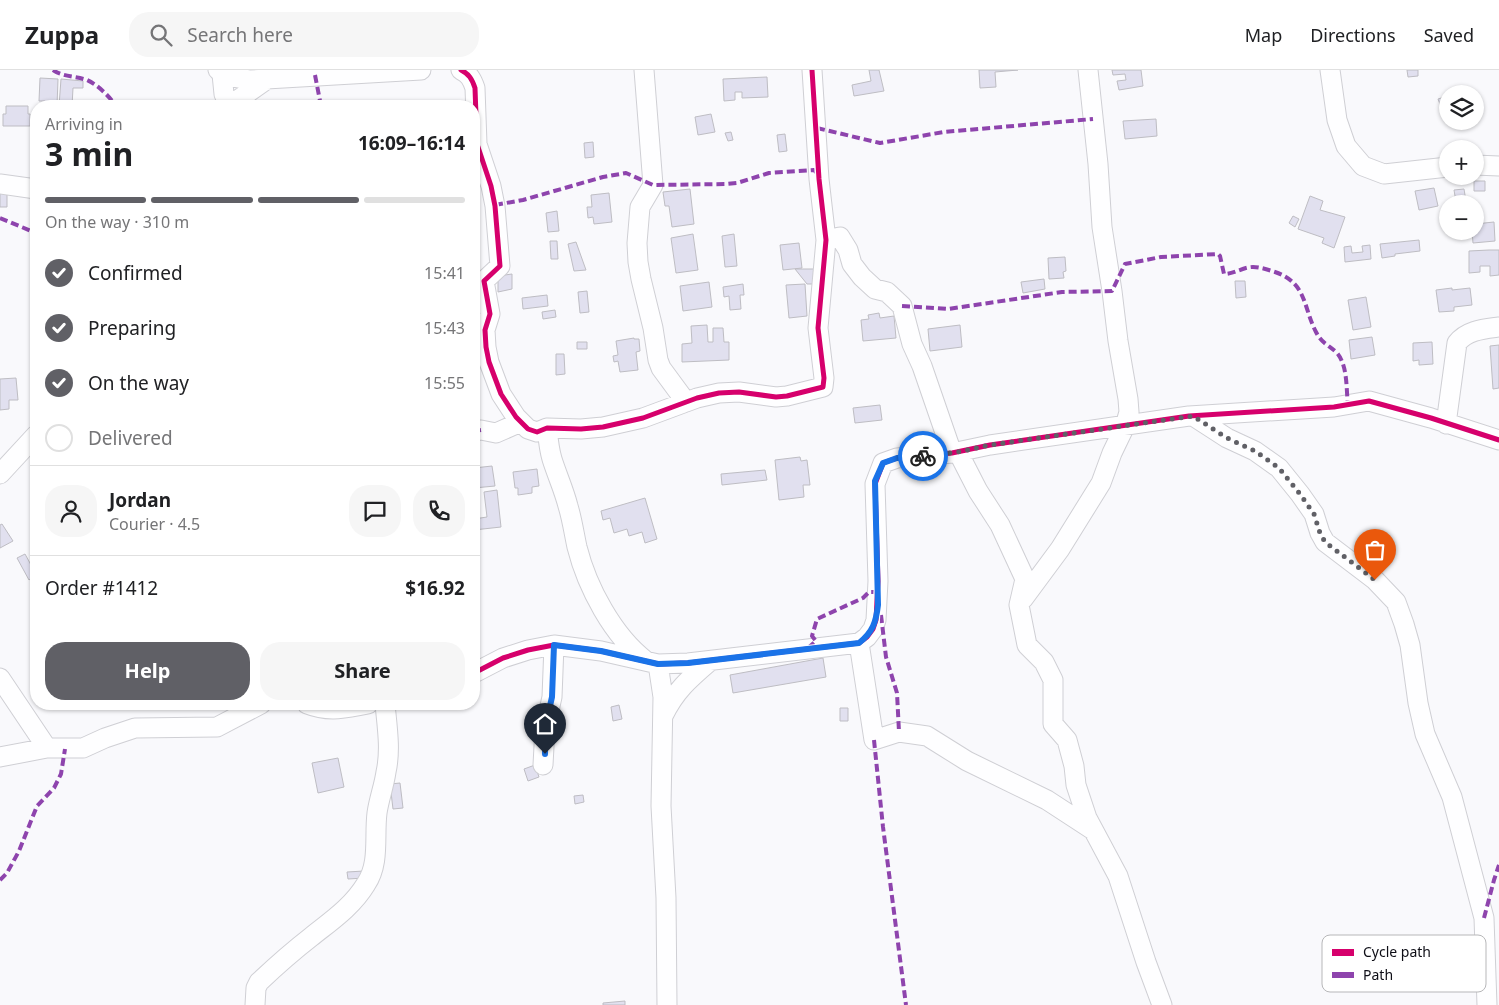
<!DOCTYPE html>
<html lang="en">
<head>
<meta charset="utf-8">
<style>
	:root { --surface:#fff; --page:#f6f6f6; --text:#202124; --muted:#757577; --line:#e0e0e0; --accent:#606066 }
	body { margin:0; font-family:"Noto Sans",sans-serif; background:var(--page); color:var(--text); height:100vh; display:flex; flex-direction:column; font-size:19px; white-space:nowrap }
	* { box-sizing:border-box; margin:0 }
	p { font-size:16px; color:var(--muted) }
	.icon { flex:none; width:28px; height:28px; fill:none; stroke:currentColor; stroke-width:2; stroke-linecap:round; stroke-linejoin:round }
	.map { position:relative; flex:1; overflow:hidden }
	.drawer { position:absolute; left:30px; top:30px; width:450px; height:610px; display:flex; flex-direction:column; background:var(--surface); border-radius:20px; box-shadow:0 1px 4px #0004 }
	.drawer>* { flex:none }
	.buttons { position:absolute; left:1439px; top:15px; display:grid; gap:10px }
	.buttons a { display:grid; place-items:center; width:45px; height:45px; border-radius:50%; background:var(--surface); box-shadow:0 1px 4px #0004; font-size:25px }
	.pin { position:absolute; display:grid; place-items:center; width:42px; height:42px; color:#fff; margin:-51px -21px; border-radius:50% 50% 50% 0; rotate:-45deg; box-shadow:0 0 5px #0007 }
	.pin .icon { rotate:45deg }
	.courier { position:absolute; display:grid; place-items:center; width:50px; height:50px; margin:-25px; border:4px solid #1a73e8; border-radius:50%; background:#fff; color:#222; box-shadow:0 1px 6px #0007 }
	.headline em { font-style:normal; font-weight:700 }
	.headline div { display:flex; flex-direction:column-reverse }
	.headline { display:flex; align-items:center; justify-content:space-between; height:85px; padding:0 15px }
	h1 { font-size:32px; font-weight:700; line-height:38px }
	.bar { display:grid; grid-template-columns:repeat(4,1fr); gap:8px 5px; align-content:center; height:60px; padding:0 15px }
	.bar i { height:6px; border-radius:4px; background:var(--line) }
	.bar .selected { background:var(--accent) }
	.bar p { grid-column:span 4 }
	.line { display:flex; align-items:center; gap:12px; padding:0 15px; border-top:1px solid var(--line) }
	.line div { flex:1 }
	.round { display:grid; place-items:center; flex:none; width:52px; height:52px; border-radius:20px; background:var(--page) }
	ol { padding:0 15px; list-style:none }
	li { display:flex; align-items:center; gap:15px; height:55px }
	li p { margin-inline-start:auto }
	li .icon { padding:5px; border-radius:50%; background:var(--accent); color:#fff; stroke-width:4 }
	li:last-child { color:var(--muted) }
	li i { width:28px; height:28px; border:2px solid var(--line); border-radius:50% }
	.primary-button { display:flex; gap:10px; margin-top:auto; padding:10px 15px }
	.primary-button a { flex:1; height:58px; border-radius:20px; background:var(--accent); color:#fff; font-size:20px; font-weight:700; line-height:58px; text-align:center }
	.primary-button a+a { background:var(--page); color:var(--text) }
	header { display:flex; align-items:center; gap:30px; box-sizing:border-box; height:70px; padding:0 25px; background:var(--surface); border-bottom:1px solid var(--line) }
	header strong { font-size:24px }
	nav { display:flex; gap:28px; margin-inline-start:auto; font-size:18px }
	.search { width:350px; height:45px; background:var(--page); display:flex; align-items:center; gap:12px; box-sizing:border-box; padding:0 18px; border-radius:20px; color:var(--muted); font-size:19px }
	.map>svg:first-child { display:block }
	.building { fill:#e1e0ef; stroke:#bebdc3 }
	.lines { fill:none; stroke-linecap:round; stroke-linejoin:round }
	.minor-casing { stroke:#cfcfd4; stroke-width:21 }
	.minor { stroke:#fefeff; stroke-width:19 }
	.quiet { stroke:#8e44ad; stroke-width:4; stroke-dasharray:8 4; stroke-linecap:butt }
	.cycleway-casing { stroke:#fff; stroke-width:8 }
	.cycleway { stroke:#d6006c; stroke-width:5 }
	.done { stroke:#606066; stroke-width:5; stroke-dasharray:0 9 }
	.route { stroke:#1a73e8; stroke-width:6 }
	.key { fill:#fff; stroke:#b7b7b9; stroke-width:1 }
	.key-label { font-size:14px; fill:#0e0e16 }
</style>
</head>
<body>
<header>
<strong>Zuppa</strong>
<div class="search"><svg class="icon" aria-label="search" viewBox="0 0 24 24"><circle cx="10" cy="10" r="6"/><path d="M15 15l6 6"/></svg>Search here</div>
<nav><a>Map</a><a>Directions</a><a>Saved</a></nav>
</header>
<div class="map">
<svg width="1499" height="935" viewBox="0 0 1499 935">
	<rect width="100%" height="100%" fill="#f9f9fc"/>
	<path class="building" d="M869 0H879L884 21 854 26 852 15 871 11Z
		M979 0H1018L995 2 996 17 980 18Z
		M1112 0H1141L1143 16 1119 20 1117 11 1126 10 1125 4 1113 5Z
		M1407 0H1418V6L1408 7Z
		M767 7 768 27 742 28V22H735V30L724 31 723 9Z
		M40 8 58 9 57 36H45V31H39Z
		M61 9 83 11V18H73L72 36H59Z
		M1448 26V46L1445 47 1438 29Z
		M6 36H28V44H30V56H3V44H6Z
		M711 44 715 62 698 65 695 47Z
		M1156 49 1157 66 1125 69 1123 51Z
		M731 62 733 70 728 71 725 63Z
		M785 64 787 81 779 82 777 65Z
		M593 72 594 87 585 88 584 73Z
		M1474 111H1485V121H1474Z
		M1434 118 1438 136 1419 140 1415 121Z
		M690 119 694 154 672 157 669 136H665L663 122Z
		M1464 119 1466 131 1456 132 1454 120Z
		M0 121H7V137H0Z
		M609 123 612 152 594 154 593 147 588 148 587 137H592L591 125Z
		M1310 126 1323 131 1320 140 1345 147 1334 178 1322 173 1324 168 1298 159Z
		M557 141 559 161 548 162 546 143Z
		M1293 146 1299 149 1295 157 1289 153Z
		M1494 152 1495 171 1473 173 1472 161H1475V154Z
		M693 164 698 200 676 203 671 168Z
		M734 164 737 196 725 197 722 166Z
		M1419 170 1420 181 1395 184V186L1382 188 1380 174Z
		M550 171H557L558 189H551Z
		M576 172 586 200 574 201 568 174Z
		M799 173 802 198 783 200 780 175Z
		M1370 175 1371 189 1345 192 1344 177 1351 176 1352 183 1363 182 1362 176Z
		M1489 180H1499V205L1490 206V196H1480V202L1469 203V181Z
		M1065 187 1066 201 1063 202 1064 208 1049 209 1048 188Z
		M795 199H818V214H807Z
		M512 204V219L498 222V206Z
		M1044 209 1045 219 1023 223 1021 212Z
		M1235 211H1245L1246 227 1236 228Z
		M709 212 712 237 683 241 680 216Z
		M743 214 744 225H740L741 239 730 240 729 226 724 227 723 217Z
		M805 214 807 246 789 248 786 215Z
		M1452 218V220L1470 218 1472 235 1454 237V241L1439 242 1436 220Z
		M587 221 589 242 580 243 578 222Z
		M547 225 548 236 523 239 522 228Z
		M1366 227 1371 257 1353 260 1348 230Z
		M555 240 556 247 543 249 542 242Z
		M879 243 880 248 894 246 896 268 863 271 861 250 869 249 868 245Z
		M707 255 708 272H713V258H723L724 272H729V290L682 292V274L692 273 691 256Z
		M960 255 962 277 930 281 928 259Z
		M1372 267 1375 285 1351 289 1349 270Z
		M634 268V269H639L640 281 636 282 638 300 620 302 618 291 614 292 613 286 618 285 616 271Z
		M577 272H587V279H577Z
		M1432 272 1433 294 1419 295V290L1413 291V273Z
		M1499 275V318L1493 319 1490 276Z
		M556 284H564L565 304 556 305Z
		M16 308 18 330H9V339L0 340V309Z
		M880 335 882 350 855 353 853 338Z
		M800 387 801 391 807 390 810 415H803L804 427 779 430 775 390Z
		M492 396 495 416 474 418V398Z
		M537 399 539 416 532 417V423L518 425V418H515L513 402Z
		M765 400 767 410 722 415 721 404Z
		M497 420 501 457 474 460V449L487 447 484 422Z
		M645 428 657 469 645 473 642 462 629 466 627 459 614 463 610 448 603 450 601 441Z
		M2 454 13 471 0 478V455Z
		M25 484 36 504 29 510 17 488Z
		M823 588 826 607 733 623 730 605Z
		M619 635 622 649 613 651 611 637Z
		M840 638H848V651H840Z
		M338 688 344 717 318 723 312 693Z
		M535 695 539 707 528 711 524 699Z
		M400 713 403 738 393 739 390 714Z
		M583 725 584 732 575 734 574 726Z
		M364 801V808L348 809 347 802Z
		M625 931V935H603V933Z"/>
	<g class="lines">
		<g class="minor-casing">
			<path id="minor" d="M218 0 226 6 250 10 421 0
				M461 0C469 4 472 9 475 18L477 74 491 116 495 136 500 196 484 211 490 244 485 260 486 277 489 292 501 324 516 347 528 359 537 362 547 358 581 359 603 357 643 348 697 328 719 323 739 322 776 327 787 326 823 317 824 308 818 258 826 170 819 109 812 0
				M644 0 653 115 640 137 637 173 638 192 641 209 653 258 658 290 661 298 686 332
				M1330 0 1337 50 1346 76 1363 96 1384 104 1448 97
				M222 4 224 24 229 36
				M229 36 266 10
				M1475 95 1499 96
				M0 114 36 119
				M826 170 840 167 848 180 852 194 862 207 875 219 887 222 902 236 912 274 922 296 952 383
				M1193 346 1227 368 1255 381 1279 398 1300 424 1314 444 1320 463 1325 472 1375 510 1396 532 1404 554 1410 575 1418 633 1425 664 1452 727 1484 848 1487 935
				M1446 354 1457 273C1467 260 1484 259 1499 257
				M547 358C548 368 549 379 552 389 557 405 564 420 568 436 572 449 574 463 577 477 587 517 613 566 646 591
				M474 361 481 360 496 363 521 352
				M958 382 978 421 1000 455 1025 509 1019 535 1027 575 1044 592 1053 610V654L1067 670 1074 696 1076 715 1087 748 1118 806 1146 892 1162 935
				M0 404 36 365
				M1023 529 1060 479 1101 413 1112 383 1125 356 1129 342 1128 329 1118 271 1112 221 1102 157 1098 94 1088 0
				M859 573 874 670 899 662 927 666 967 691 1047 730 1093 760
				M658 594 663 627 661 736 666 828 667 935
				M474 603 503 588 528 580 554 575 601 581 658 594 688 593 859 573 867 567 873 559 876 550 878 511 875 414 883 393 897 388 952 383 990 375 1189 346 1334 337 1369 331 1431 348 1499 370
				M0 608 47 678
				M307 634C330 643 345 638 368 634
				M663 646C675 621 689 609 710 591
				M0 687 47 678H83L105 668 135 658 217 657 261 634
				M543 695 545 658 552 627 554 575
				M255 935 256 918 259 912C276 896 293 881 311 867 331 851 352 837 366 814 380 793 374 767 377 743 379 729 384 716 386 702 391 680 387 656 385 634"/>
		</g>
		<use href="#minor" class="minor"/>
		<path class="quiet" d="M53 0C63 7 75 6 87 10 98 15 109 26 116 36
			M315 5 321 36
			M817 58 880 73 944 62 1093 49
			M495 135 523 130 603 107 626 103 653 115 727 114 737 113 769 103 814 100 819 105
			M0 148 36 163
			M902 236 948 239 1062 222 1112 221 1125 194 1161 187 1218 184 1220 186 1224 204C1234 204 1243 197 1253 197 1260 197 1269 200 1275 202 1307 213 1303 237 1316 262 1322 274 1329 275 1337 283 1348 296 1346 319 1348 335
			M474 361 481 360
			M881 545 886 587 897 623 899 662
			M808 578 816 571 812 566 817 549 863 528 869 522H878V525
			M874 670 883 757 906 935
			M0 810 7 803 19 781 37 736 54 718 61 704 65 679
			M1484 848 1494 810 1499 795"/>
		<g class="cycleway-casing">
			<path id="cycleway" d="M461 0C469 4 472 9 475 18L477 74 491 116 495 136 500 196 484 211 490 244 485 260 486 277 489 292 501 324 516 347 528 359 537 362 547 358 581 359 603 357 643 348 697 328 719 323 739 322 776 327 787 326 823 317 824 308 818 258 826 170 819 109 812 0
				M474 603 503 588 528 580 554 575 601 581 658 594 688 593 859 573 867 567 873 559 876 550 878 511 875 414 883 393 897 388 952 383 990 375 1189 346 1334 337 1369 331 1431 348 1499 370"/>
		</g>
		<use href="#cycleway" class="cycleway"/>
	</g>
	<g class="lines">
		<path class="done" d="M923 386 958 382 990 375 1193 346 1227 368 1255 381 1279 398 1300 424 1314 444 1320 463 1325 472 1375 510"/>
		<path class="route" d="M545 684V658L552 627 554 575 601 581 658 594 688 593 859 573C873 562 876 552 878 535L875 411 883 393 897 388 923 386"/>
	</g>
	<rect x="1322" y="865" width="164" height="57" rx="8" class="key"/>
	<rect x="1332" y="879" width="22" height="7" fill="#d6006c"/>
	<rect x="1332" y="902" width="22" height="6" fill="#8e44ad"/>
	<g class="key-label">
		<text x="1363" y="887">Cycle path</text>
		<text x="1363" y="910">Path</text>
	</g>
</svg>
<div class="buttons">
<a><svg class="icon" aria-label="layers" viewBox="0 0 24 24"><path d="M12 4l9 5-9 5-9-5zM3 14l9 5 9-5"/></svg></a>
<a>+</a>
<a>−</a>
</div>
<div class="pin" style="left:1375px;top:510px;background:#ea580c"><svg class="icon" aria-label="bag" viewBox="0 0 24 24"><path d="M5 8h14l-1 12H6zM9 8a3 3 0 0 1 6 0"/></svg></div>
<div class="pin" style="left:545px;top:684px;background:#1f2937"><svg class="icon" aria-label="home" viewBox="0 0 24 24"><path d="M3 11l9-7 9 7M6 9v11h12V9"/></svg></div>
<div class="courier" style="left:923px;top:386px"><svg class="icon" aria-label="bike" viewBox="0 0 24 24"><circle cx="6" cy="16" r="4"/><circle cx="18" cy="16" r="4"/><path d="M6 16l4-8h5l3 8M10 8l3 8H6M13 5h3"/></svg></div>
<section class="drawer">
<div class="headline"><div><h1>3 min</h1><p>Arriving in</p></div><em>16:09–16:14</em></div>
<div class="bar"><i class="selected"></i><i class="selected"></i><i class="selected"></i><i></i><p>On the way · 310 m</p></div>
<ol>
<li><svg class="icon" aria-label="check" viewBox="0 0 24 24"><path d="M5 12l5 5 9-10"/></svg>Confirmed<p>15:41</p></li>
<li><svg class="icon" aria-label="check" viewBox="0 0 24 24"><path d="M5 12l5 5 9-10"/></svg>Preparing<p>15:43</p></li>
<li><svg class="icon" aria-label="check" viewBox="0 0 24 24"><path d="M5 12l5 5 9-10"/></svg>On the way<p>15:55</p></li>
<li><i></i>Delivered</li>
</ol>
<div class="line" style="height:90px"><a class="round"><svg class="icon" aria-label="person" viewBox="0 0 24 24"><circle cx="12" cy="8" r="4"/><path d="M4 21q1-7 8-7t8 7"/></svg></a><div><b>Jordan</b><p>Courier · 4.5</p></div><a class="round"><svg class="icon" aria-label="chat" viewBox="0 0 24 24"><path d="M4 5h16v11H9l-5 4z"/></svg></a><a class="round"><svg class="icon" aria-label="phone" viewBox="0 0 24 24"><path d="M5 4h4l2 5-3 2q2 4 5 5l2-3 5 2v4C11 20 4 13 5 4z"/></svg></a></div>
<div class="line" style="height:65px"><div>Order #1412</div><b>$16.92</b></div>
<div class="primary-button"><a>Help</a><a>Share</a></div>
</section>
</div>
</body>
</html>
